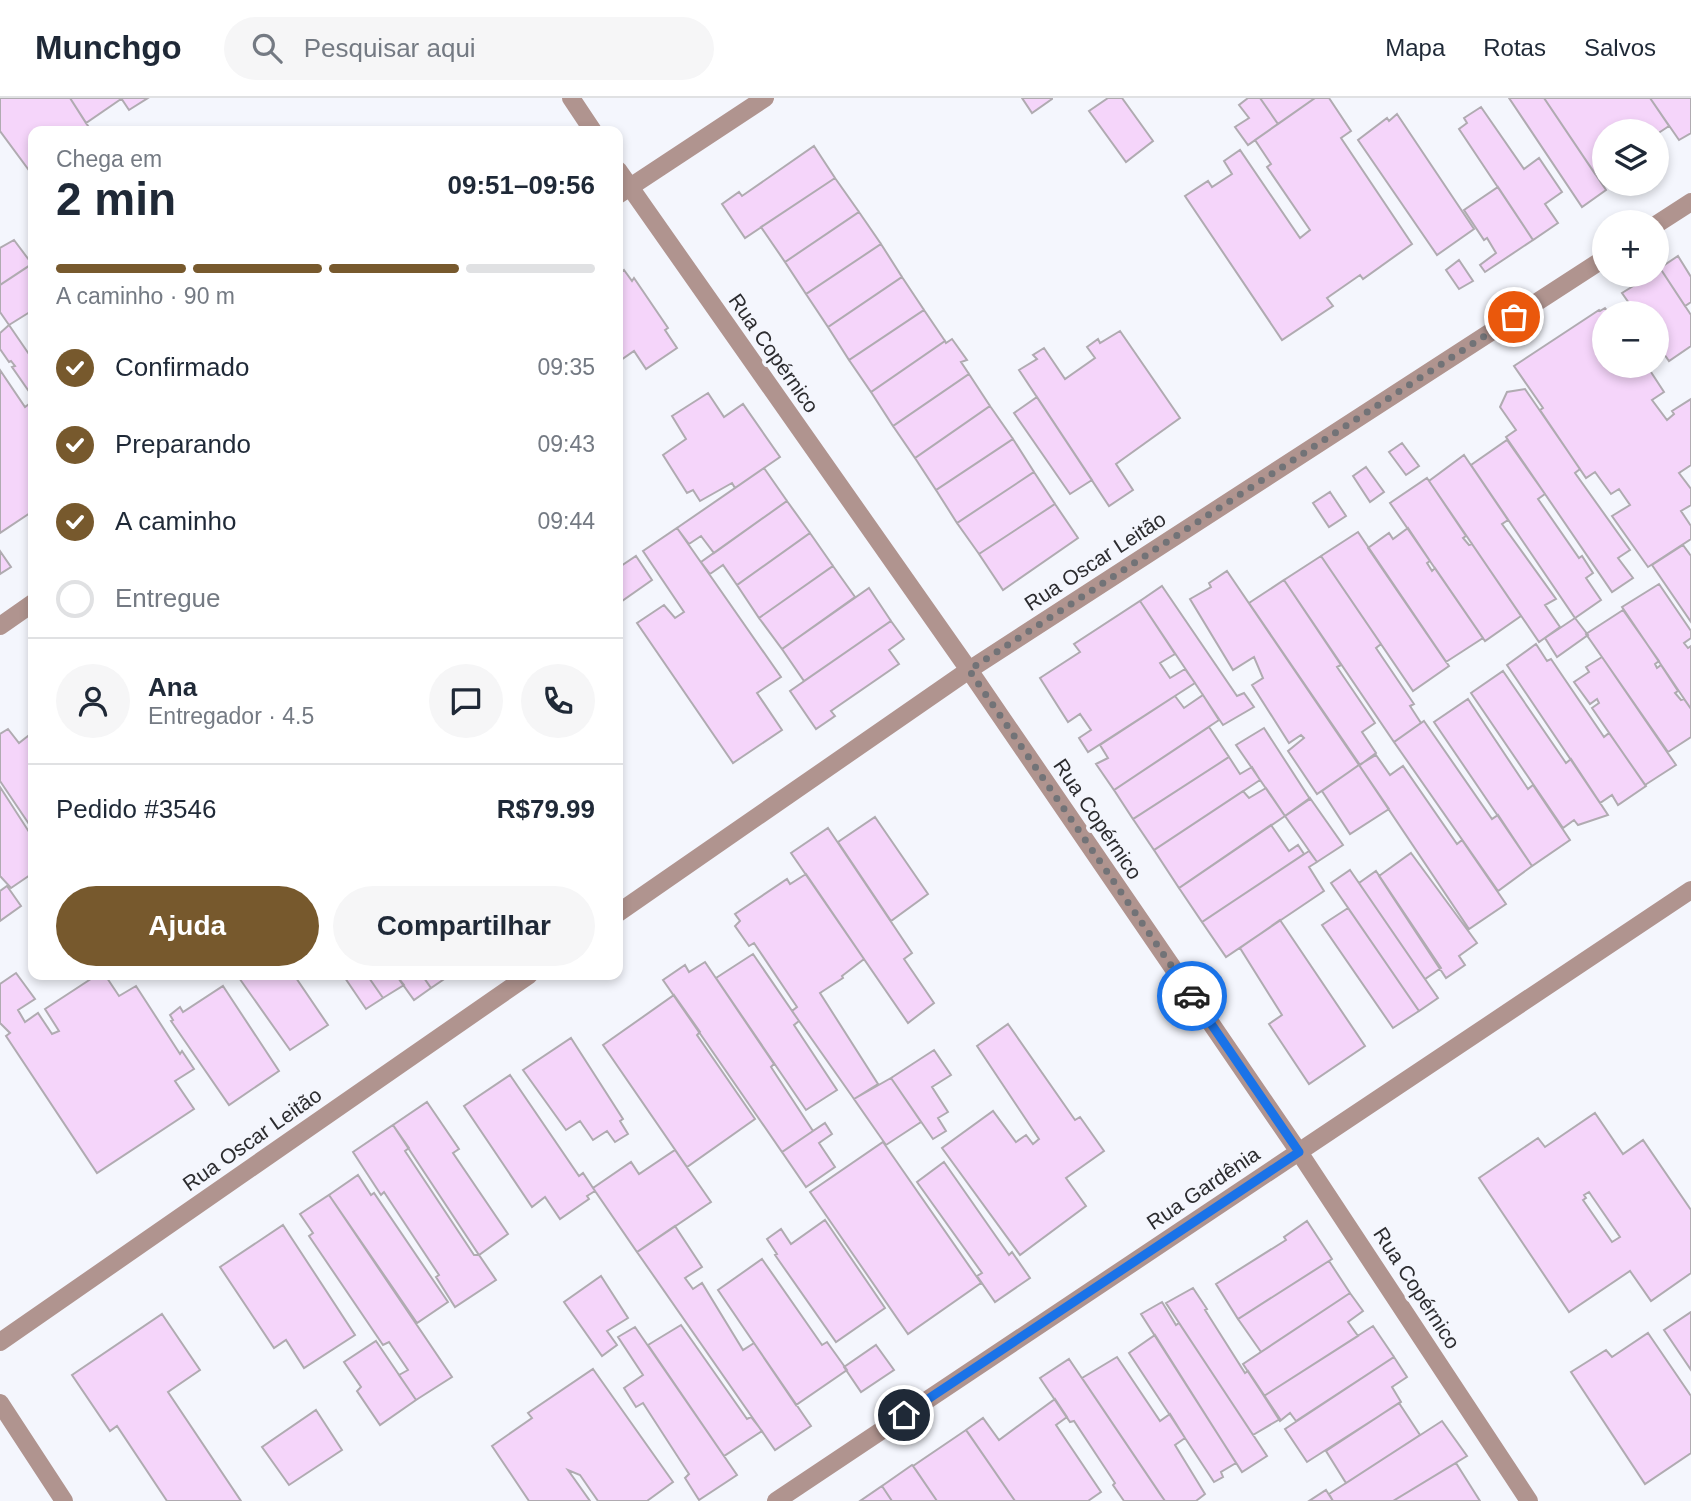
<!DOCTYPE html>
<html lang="pt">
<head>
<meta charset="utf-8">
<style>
	:root { --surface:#fff; --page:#f6f6f7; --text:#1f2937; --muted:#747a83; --line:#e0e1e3; --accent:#77592d }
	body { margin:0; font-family:Arial,sans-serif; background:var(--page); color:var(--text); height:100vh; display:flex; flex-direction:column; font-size:26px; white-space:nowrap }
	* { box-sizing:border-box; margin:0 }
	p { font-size:23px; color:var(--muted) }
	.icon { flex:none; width:38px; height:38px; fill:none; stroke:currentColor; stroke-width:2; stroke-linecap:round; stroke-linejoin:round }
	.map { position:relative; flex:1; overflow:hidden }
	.drawer { position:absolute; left:28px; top:28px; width:595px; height:854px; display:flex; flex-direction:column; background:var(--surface); border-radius:14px; box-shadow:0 4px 10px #0003 }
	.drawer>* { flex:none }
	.buttons { position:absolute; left:1592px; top:21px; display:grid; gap:14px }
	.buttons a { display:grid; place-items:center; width:77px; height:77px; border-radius:50%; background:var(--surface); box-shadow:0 4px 10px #0003; font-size:35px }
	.pin { position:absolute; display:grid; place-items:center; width:60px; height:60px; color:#fff; margin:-30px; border:4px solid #fff; border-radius:50%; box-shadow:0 2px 7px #0007 }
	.courier { position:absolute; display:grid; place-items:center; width:70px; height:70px; margin:-35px; border:5px solid #1a73e8; border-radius:50%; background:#fff; color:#222; box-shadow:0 2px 9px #0007 }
	.summary em { font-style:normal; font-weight:800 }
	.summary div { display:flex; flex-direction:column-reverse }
	.summary { display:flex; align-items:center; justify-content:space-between; height:119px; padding:0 28px }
	h1 { font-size:46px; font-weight:800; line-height:52px }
	.bar { display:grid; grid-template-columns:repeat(4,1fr); gap:10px 7px; align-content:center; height:84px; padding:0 28px }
	.bar i { height:9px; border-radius:5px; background:var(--line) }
	.bar .selected { background:var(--accent) }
	.bar p { grid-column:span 4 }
	.line { display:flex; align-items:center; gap:18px; padding:0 28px; border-top:2px solid var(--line) }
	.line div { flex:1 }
	.round { display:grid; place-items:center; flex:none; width:74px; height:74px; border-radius:37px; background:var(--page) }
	ol { padding:0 28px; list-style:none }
	li { display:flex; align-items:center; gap:21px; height:77px }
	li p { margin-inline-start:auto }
	li .icon { padding:7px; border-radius:50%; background:var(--accent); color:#fff; stroke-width:4 }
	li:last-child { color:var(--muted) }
	li i { width:38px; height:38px; border:4px solid var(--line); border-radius:50% }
	.cta { display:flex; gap:14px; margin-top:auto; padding:14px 28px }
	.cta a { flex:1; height:80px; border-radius:42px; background:var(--accent); color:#fff; font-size:28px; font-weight:800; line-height:80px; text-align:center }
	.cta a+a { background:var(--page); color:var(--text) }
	header { display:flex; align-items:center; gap:42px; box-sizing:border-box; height:98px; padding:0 35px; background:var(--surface); border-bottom:2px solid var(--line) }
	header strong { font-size:33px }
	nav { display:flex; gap:38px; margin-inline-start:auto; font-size:24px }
	.search { width:490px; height:63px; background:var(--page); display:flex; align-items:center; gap:18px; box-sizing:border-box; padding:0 24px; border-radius:38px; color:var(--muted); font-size:26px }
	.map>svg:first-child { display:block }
	.building { fill:#f5d5fa; stroke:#b0abb1; stroke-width:2; fill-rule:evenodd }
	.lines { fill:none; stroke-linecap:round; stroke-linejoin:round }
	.minor { stroke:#b0948f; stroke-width:18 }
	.done { stroke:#727377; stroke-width:7; stroke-dasharray:0 12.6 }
	.route { stroke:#1a73e8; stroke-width:9 }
	.labels { text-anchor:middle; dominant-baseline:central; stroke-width:7; stroke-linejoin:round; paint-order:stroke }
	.street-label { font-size:21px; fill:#2c2c2f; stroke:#f4f6fd }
</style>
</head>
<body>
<header>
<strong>Munchgo</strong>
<div class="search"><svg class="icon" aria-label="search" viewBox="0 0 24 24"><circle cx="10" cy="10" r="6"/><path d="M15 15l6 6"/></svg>Pesquisar aqui</div>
<nav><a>Mapa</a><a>Rotas</a><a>Salvos</a></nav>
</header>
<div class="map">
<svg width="1691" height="1403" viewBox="0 0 1691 1403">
	<rect width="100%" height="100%" fill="#f4f6fd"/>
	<path class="building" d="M0 0H70L88 28 79 33H33V73L31 75 0 33Z
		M70 0H121V1L86 25Z
		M121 0H148L129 12Z
		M1022 0H1052V1L1032 15Z
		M1108 0H1122L1153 43 1126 64 1089 13Z
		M1248 0H1260L1278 26 1248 47 1235 29 1249 20 1239 7Z
		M1260 0H1315L1278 26Z
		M1315 0H1329L1351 33 1341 40 1412 146 1363 181 1360 177 1327 200 1333 208 1282 242 1185 98 1208 83 1212 89 1232 76 1224 63 1240 52 1300 140 1310 132 1267 69 1271 66 1255 42Z
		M1509 0H1544L1606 92 1582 109Z
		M1544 0H1650L1669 28 1657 36V33H1605V70L1595 76Z
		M1650 0H1691V35L1679 42Z
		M1481 9 1524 71 1539 60 1562 94 1545 106 1558 125 1533 142 1459 31 1467 25 1464 20Z
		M1397 16 1474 131 1437 157 1358 42 1387 20 1389 23Z
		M814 48 835 80 745 140 722 106 739 94 742 98Z
		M835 80 859 114 785 164 761 129Z
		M1498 89 1533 142 1485 174 1480 167 1496 155 1487 140 1484 142 1464 112Z
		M859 114 881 146 806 196 785 164Z
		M14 142 32 166 0 187V150Z
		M881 146 902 179 828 229 806 196Z
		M1678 158 1691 179V204L1685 208 1660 170Z
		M1459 162 1473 183 1459 191 1446 172Z
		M33 165V212L9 227 0 214V187Z
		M1660 170 1691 217V248L1669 263 1657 246V215H1636L1622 195 1651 177H1657V172Z
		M624 172 632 183 634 180 668 230 665 232 677 250 646 271 634 253 618 264V177Z
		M902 179 924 212 849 262 828 229Z
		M1605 210 1609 215H1605V268H1647L1664 294 1652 302 1667 322 1674 316 1672 313 1691 301V367L1679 375 1691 391V407L1681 413 1691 428V441L1648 469 1612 418 1630 407 1619 391 1611 396 1595 374 1586 380 1540 312 1543 310 1514 268 1599 212 1600 213Z
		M924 212 945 243 871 294 849 262Z
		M9 227 33 262V288L28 292 12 269 15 268 11 263 9 264 0 251V235Z
		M1120 233 1180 320 1116 366 1133 392 1109 408 1019 272 1037 261 1033 257 1044 250 1065 281 1095 260 1087 249 1098 241 1100 245Z
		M952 241 967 262 961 264 969 276 893 328 871 294 945 243 946 245Z
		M0 272 25 309 33 303V413L0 435Z
		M969 276 990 308 915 360 893 328Z
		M1525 291 1580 371 1575 375 1630 452 1618 460 1633 480 1612 494 1506 339 1516 332 1500 309 1507 294Z
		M708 295 724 319 743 306 780 359 735 390 732 385 700 403 693 392 687 395 663 357 686 341 672 318Z
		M1037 299 1092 382 1070 396 1014 315Z
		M990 308 1013 341 936 392 915 360Z
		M1013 341 1034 374 957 425 936 392Z
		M1507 342 1545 396 1538 401 1579 460 1582 458 1593 475 1586 480 1601 502 1575 520 1471 367Z
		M1402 345 1419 368 1406 377 1389 354Z
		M1464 357 1508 422 1502 426 1556 501 1545 507 1560 529 1539 544 1429 383Z
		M1366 369 1384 394 1370 404 1353 378Z
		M764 370 787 403 714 455 701 438 689 446 677 430Z
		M1034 374 1055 406 979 456 957 425Z
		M1427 380 1466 438 1463 440 1469 447 1472 446 1521 518 1485 543 1390 405Z
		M1330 394 1346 418 1329 429 1313 405Z
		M787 403 810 435 737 487 723 467 710 476 701 464Z
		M1055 406 1078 440 1003 492 979 456Z
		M677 430 781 579 757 595 782 632 733 665 637 525 664 507 675 520 684 514 643 453Z
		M1408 430 1430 463 1427 465 1432 473 1435 470 1483 540 1446 564 1368 450 1389 435 1393 441Z
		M1358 434 1449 568 1413 593 1321 458Z
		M810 435 833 468 759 520 737 487Z
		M1683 447 1691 458V524L1652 467Z
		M0 453 11 469 0 476Z
		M636 458 652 482 622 503 618 497V470Z
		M1321 458 1381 546 1376 550 1414 606 1410 608 1421 625 1394 644 1284 482Z
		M833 468 855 499 782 551 759 520Z
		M1227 473 1359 667 1317 696 1288 653 1304 640 1301 637 1289 645 1252 587 1263 580 1254 559 1233 572 1190 501 1211 489 1209 485Z
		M1284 482 1341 567 1337 569 1375 625 1362 634 1376 655 1360 667 1249 505Z
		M1659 486 1691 533V540L1684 545 1688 550 1691 548V611L1622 509Z
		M1162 488 1237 598 1244 595 1254 609 1223 627 1140 503Z
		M869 490 891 523 804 583 782 551Z
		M1140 503 1175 556 1160 565 1170 580 1185 571 1195 585 1088 654 1079 640 1091 632 1080 616 1068 624 1040 580 1080 554 1074 546Z
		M1623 512 1659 563 1655 566 1657 570 1661 567 1678 593 1675 595 1681 602 1684 601 1691 611V639L1668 654 1586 536Z
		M1575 520 1588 537 1557 559 1545 540Z
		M891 523 904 541 889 552 899 566 831 613 835 618 816 631 790 593Z
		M1536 546 1547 563 1551 561 1604 639 1609 635 1646 688 1618 707 1612 697 1600 705 1507 567Z
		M1602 559 1676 667 1645 687 1592 610 1599 605 1597 601 1590 606 1574 584 1589 574 1586 569Z
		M1503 573 1566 665 1571 661 1608 717 1578 727 1574 722 1563 730 1471 595Z
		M1203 597 1219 622 1114 692 1096 666 1108 660 1100 647 1175 598 1184 610Z
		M1468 601 1528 691 1533 687 1570 742 1532 768 1434 624Z
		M1424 623 1492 721 1498 717 1532 768 1498 793 1394 644Z
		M1209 629 1229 659 1133 721 1114 692Z
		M1264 630 1310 701 1285 718 1236 647Z
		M8 631 19 645 33 634V732L0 683V636Z
		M1376 657 1390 677 1403 668 1457 746 1462 742 1506 806 1469 831 1359 667Z
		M1229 659 1240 676 1252 669 1260 682 1154 752 1133 721Z
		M1359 667 1389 711 1350 736 1322 693Z
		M0 689 33 740V775L11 790 0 778Z
		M1266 690 1285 718 1179 790 1154 752 1243 693 1249 700Z
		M1310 700 1343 747 1317 764 1285 718Z
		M875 719 928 796 891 823 838 744Z
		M1271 727 1289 753 1298 747 1304 756 1202 824 1179 790Z
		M828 730 912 855 904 861 934 905 908 925 791 755Z
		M1309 753 1317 764 1309 769 1324 793 1226 859 1202 824Z
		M1411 755 1477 845 1459 858 1465 867 1446 880 1379 778Z
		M1350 772 1438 900 1419 913 1331 785Z
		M1376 773 1441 870 1425 881 1359 785Z
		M806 776 864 861 842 878 843 880 820 895 878 986 854 1001 792 913 797 909 754 845 749 848 735 828 740 823 735 816 787 781 790 786Z
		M7 788 21 808 0 823V793Z
		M1348 810 1419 913 1393 930 1322 827Z
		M1280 822 1365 948 1309 986 1269 926 1282 917 1240 850Z
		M753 856 799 923 794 927 837 992 806 1012 716 880Z
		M705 864 774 966 771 969 813 1033 782 1054 663 882 685 867 689 874Z
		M16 875 35 901 18 912 25 924 38 915 52 936 59 933 45 911 97 877H105L119 898 136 888 180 956 182 953 194 971 175 983 194 1011 97 1075 6 938 10 935 0 925V886Z
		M237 877H294L328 927 290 952Z
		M343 877H367L383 900 366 911Z
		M367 877H396L404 887 383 900Z
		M396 877H422L431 890 414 902Z
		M422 877H450L431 890Z
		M223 888 279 973 229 1007 171 923 173 922 170 917 180 909 183 914Z
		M674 897 700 934 697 937 755 1021 687 1069 603 947Z
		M1008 926 1075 1022 1080 1019 1104 1053 1066 1080 1086 1108 1020 1157 942 1050 993 1013 1016 1044 1026 1037 1033 1046 1039 1041 977 948Z
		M571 940 623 1021 620 1023 628 1036 615 1044 607 1033 593 1042 580 1023 566 1032 523 972Z
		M934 952 951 977 932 989 948 1014 938 1020 946 1033 933 1041 891 980Z
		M510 977 579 1078 583 1075 595 1093 587 1098 589 1101 560 1121 545 1099 532 1109 464 1008Z
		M891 980 921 1024 886 1047 854 1001Z
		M427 1004 459 1051 453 1055 508 1136 479 1157 393 1027Z
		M1595 1015 1623 1056 1643 1042 1691 1112V1175L1651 1203 1630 1173 1569 1214 1479 1080 1538 1040 1545 1049ZM1589 1094 1620 1139 1612 1144 1583 1102 1586 1100 1584 1097Z
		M825 1025 832 1036 819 1045 835 1069 806 1089 782 1054Z
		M393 1027 409 1050 405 1053 474 1157H479L496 1182 455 1209 436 1179 439 1177 384 1094 381 1097 353 1054Z
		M883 1044 981 1185 908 1236 810 1094Z
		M675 1052 711 1104 637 1154 593 1090 631 1064 639 1076Z
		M944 1064 1009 1157 1012 1154 1030 1180 995 1204 977 1178 982 1175 917 1084Z
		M358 1077 371 1097 374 1095 448 1204 417 1225 329 1097Z
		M329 1097 452 1279 416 1302 399 1277 408 1272 389 1244 383 1247 309 1138 313 1135 300 1116Z
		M825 1122 885 1210 836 1244 775 1157 777 1156 767 1141 781 1131 791 1146Z
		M1307 1123 1332 1161 1238 1221 1216 1186 1286 1142 1284 1139Z
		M283 1127 355 1237 304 1270 286 1242 274 1250 220 1169Z
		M675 1128 702 1169 685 1180 693 1191 702 1185 743 1252 754 1245 811 1328 775 1352 637 1154Z
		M762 1161 822 1247 827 1244 847 1272 796 1307 718 1192Z
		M1329 1163 1350 1195 1261 1254 1238 1221Z
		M601 1178 628 1220 607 1233 617 1247 602 1258 564 1204Z
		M1193 1190 1207 1211 1205 1212 1245 1275 1248 1273 1280 1321 1253 1337 1166 1205Z
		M1350 1195 1363 1213 1348 1224 1358 1238 1264 1298 1243 1266Z
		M1162 1204 1176 1227 1179 1225 1267 1358 1242 1374 1141 1216Z
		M1691 1214V1272L1664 1232Z
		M162 1216 200 1272 168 1294 241 1403H167L117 1328 110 1333 72 1277Z
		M681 1227 747 1321 751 1319 762 1333 724 1358 648 1247Z
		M1373 1228 1394 1259 1296 1323 1290 1315 1280 1323 1264 1298Z
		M635 1229 737 1377 699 1402 685 1380 689 1376 643 1305 636 1309 624 1290 643 1277 618 1239Z
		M1648 1235 1691 1298V1355L1645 1386 1571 1274 1606 1252 1612 1259Z
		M1155 1237 1236 1365 1221 1374 1223 1379 1214 1384 1129 1255Z
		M376 1243 416 1302 380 1327 357 1293 361 1289 344 1264Z
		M876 1247 894 1272 861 1294 844 1269Z
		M1117 1259 1160 1323 1170 1316 1185 1340 1175 1347 1205 1396 1196 1403H1165L1082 1280Z
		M1394 1259 1407 1279 1392 1289 1401 1304 1307 1364 1285 1331Z
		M1069 1261 1160 1396 1165 1403H1124L1113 1387 1115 1385 1074 1323 1070 1324 1044 1286 1040 1280Z
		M593 1271 673 1384 647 1403H598L580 1377 568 1372 590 1403H529L492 1348 532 1320 528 1315Z
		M1055 1301 1067 1319 1056 1327 1101 1394 1088 1403H1015L966 1332 983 1320 999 1342Z
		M1399 1305 1420 1337 1346 1385 1326 1353Z
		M316 1312 342 1352 289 1387 262 1349Z
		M1442 1323 1467 1358 1393 1403H1333L1329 1396Z
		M966 1332 969 1336 1015 1403H937L916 1372 913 1368Z
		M1456 1365 1480 1403H1393Z
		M912 1367 913 1368 937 1403H892L882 1388Z
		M882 1388 892 1403H860Z
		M1326 1392 1333 1403H1309Z"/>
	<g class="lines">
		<path class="minor" d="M571 0 593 33
			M618 72 969 572 1299 1054 1529 1403
			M618 97 765 0
			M1657 126 1691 104
			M0 528 33 505
			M618 815 969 572 1605 160
			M0 1244 529 877
			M0 1305 64 1403
			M776 1403 1691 792"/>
	</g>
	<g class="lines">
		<path class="done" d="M1192 898 969 572 1514 219"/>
		<path class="route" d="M904 1317 1299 1054 1192 898"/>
	</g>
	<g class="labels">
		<g class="street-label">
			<text transform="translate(774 255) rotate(55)">Rua Copérnico</text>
			<text transform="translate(1095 463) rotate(-33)">Rua Oscar Leitão</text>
			<text transform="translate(1098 721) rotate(56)">Rua Copérnico</text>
			<text transform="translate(252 1041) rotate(-35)">Rua Oscar Leitão</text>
			<text transform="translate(1203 1090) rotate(-34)">Rua Gardênia</text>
			<text transform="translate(1417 1190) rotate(57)">Rua Copérnico</text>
		</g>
	</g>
</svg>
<div class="buttons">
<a><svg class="icon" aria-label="layers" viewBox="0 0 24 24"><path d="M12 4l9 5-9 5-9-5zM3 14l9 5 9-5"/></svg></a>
<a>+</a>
<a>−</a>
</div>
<div class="pin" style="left:1514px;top:219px;background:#ea580c"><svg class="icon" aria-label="bag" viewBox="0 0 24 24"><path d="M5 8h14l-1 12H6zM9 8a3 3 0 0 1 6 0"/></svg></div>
<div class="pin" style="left:904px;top:1317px;background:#1f2937"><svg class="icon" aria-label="home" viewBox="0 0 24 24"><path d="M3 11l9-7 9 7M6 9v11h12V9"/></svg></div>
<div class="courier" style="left:1192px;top:898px"><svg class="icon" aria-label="car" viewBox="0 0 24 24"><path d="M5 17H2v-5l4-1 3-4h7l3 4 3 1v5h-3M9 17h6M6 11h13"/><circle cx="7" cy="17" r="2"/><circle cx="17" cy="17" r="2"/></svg></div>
<section class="drawer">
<div class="summary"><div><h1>2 min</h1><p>Chega em</p></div><em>09:51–09:56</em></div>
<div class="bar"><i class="selected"></i><i class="selected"></i><i class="selected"></i><i></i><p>A caminho · 90 m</p></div>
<ol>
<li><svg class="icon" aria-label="check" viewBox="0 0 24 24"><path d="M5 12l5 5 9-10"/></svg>Confirmado<p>09:35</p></li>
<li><svg class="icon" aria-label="check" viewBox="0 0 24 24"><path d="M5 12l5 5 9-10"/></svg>Preparando<p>09:43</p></li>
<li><svg class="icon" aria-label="check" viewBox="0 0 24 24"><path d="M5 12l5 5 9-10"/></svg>A caminho<p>09:44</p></li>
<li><i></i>Entregue</li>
</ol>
<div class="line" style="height:126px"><a class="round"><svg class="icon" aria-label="person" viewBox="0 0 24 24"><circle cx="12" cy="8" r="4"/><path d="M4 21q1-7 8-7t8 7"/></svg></a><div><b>Ana</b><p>Entregador · 4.5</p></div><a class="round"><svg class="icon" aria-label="chat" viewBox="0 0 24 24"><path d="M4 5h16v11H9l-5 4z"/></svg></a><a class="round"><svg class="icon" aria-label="phone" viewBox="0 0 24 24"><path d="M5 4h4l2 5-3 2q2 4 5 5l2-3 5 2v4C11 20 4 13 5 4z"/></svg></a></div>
<div class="line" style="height:91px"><div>Pedido #3546</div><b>R$79.99</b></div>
<div class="cta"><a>Ajuda</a><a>Compartilhar</a></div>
</section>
</div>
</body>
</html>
